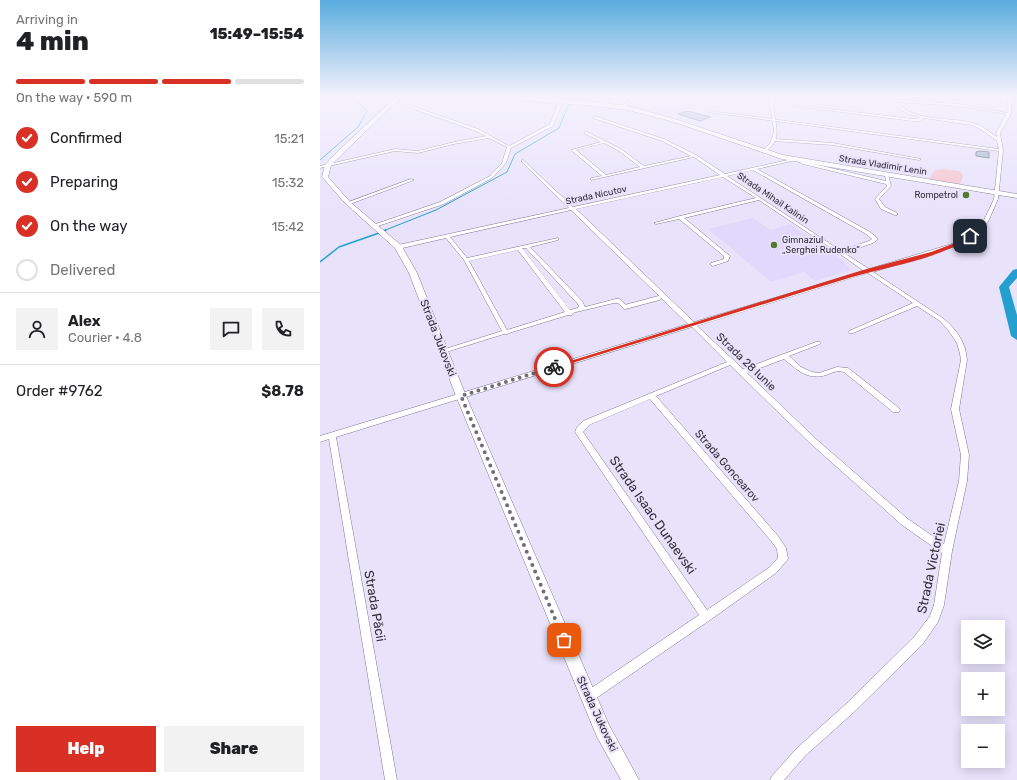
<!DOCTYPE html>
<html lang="en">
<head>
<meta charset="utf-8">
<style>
	:root { --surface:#fff; --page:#f2f2f2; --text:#202124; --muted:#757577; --line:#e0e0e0; --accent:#d93025 }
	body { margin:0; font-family:Rubik,sans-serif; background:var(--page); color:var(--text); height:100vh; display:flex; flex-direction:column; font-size:15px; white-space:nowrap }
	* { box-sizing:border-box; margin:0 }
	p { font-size:13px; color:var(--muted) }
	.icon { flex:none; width:22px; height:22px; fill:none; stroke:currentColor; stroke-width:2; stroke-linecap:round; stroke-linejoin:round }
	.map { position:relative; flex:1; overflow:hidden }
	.side { display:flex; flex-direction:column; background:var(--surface); width:320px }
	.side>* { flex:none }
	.fabs { position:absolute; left:641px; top:620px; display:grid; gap:8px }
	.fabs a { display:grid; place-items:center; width:44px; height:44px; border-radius:0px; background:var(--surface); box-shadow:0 2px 10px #0003; font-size:20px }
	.pin { position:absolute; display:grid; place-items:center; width:34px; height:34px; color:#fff; margin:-17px; border-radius:8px; box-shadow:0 2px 6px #0006 }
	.courier { position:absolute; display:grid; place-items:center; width:40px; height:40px; margin:-20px; border:3px solid #d93025; border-radius:50%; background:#fff; color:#222; box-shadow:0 1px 5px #0007 }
	.head em { font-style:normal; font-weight:800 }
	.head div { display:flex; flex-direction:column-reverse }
	.head { display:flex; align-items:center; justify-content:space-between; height:68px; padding:0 16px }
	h1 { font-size:26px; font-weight:800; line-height:30px }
	.bar { display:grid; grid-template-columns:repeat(4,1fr); gap:6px 4px; align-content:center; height:48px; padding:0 16px }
	.bar i { height:5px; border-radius:3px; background:var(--line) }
	.bar .current { background:var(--accent) }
	.bar p { grid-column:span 4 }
	.line { display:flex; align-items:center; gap:10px; padding:0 16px; border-top:1px solid var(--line) }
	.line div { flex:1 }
	.round { display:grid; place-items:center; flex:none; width:42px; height:42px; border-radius:0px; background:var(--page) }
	ol { padding:0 16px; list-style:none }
	li { display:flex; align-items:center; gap:12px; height:44px }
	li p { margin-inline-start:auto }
	li .icon { padding:4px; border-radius:50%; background:var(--accent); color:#fff; stroke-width:4 }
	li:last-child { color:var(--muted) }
	li i { width:22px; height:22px; border:2px solid var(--line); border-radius:50% }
	.primary-button { display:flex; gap:8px; margin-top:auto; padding:8px 16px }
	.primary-button a { flex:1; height:46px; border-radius:0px; background:var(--accent); color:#fff; font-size:16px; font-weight:800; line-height:46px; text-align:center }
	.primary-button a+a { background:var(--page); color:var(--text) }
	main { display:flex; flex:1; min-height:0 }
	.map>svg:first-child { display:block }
	.built { fill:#e1d8fc }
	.green { fill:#f5c5d0 }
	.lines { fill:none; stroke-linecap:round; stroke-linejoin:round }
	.stream-far1 { stroke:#23a0d0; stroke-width:1 }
	.stream { stroke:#23a0d0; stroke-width:1.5 }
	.river { fill:#23a0d0; fill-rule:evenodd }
	.building { fill:#a8b6d0; stroke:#616e86 }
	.pedestrian-casing { stroke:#7e7892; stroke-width:5 }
	.minor-casing { stroke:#7e7892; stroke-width:1 }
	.tertiary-casing { stroke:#7e7892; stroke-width:1 }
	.secondary-casing { stroke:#7e7892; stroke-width:1 }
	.primary-casing { stroke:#7e7892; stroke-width:1 }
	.pedestrian { stroke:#fff; stroke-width:4 }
	.minor { fill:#fff; fill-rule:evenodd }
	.tertiary { fill:#fff; fill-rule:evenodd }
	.secondary { fill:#fff; fill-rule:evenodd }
	.primary { fill:#fff; fill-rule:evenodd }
	.route { fill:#d93025 }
	.done { stroke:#706d7c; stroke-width:4; stroke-dasharray:0 7.2 }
	.poi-dot { fill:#57782f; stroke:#e8e3fb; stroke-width:1.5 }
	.labels { text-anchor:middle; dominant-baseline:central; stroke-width:4; stroke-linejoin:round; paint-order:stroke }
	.far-street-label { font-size:9px; fill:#302d38; stroke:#e8e3fb }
	.far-poi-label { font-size:9px; fill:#302d38; stroke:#e8e3fb; text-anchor:end }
	.street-label { font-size:11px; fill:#302d38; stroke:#e8e3fb }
	.near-street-label { font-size:13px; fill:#302d38; stroke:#e8e3fb }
</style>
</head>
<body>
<main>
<section class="side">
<div class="head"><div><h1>4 min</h1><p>Arriving in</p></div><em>15:49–15:54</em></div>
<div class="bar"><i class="current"></i><i class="current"></i><i class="current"></i><i></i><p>On the way · 590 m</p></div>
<ol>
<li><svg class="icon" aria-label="check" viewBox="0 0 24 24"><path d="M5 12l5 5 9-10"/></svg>Confirmed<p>15:21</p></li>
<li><svg class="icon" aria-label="check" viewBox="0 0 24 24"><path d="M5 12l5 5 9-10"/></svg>Preparing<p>15:32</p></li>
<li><svg class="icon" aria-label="check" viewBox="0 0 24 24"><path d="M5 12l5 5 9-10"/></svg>On the way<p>15:42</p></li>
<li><i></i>Delivered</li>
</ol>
<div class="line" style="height:72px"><a class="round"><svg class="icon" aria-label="person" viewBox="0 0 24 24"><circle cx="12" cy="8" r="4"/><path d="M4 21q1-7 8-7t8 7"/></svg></a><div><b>Alex</b><p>Courier · 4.8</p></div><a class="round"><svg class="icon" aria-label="chat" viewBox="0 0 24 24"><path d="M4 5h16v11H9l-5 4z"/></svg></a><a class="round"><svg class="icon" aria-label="phone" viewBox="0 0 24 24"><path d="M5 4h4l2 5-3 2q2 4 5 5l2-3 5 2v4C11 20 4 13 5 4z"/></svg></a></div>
<div class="line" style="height:52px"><div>Order #9762</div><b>$8.78</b></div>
<div class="primary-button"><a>Help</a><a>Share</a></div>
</section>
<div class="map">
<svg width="697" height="780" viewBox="0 0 697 780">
	<rect width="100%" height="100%" fill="#e8e3fb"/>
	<path class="built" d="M345 95H408L399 104 378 102 369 110 351 117 326 110Z
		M433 218 451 230 470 224 523 261 530 270 495 281 484 272 451 282 388 229Z"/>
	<path class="green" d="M621 169 640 171 643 176 640 184 609 179 615 170Z"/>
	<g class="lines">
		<path class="stream-far1" d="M0 160 38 127 47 111 32 95
			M63 231 116 210 187 172 195 154 239 128 248 106 255 100 268 95"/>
		<path class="stream" d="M63 231 66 230
			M0 262 19 247 59 233"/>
		<path class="river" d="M697 269V278L689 287 697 315V340L691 336 679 287 693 270Z"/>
	</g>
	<path class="building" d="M368 111 390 117 380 121 358 114Z
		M660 151 669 152V158L656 156V152Z"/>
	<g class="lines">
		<g class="pedestrian-casing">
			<path id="pedestrian" d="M296 301H299L305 307 339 298"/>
		</g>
		<g class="minor-casing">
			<path id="minor" d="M251 95H255L238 102 235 101Z
				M273 95H277L268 100 266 104H264L266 98Z
				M320 95H323L303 108 300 107Z
				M495 95H512L639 104 687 113 688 95H692L691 114 680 133 683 150 678 199 668 222 652 237 639 245 553 272 624 319C637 330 646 343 647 360L639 409 649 455 647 481 632 551 624 605 618 622 602 645 533 713 485 756 464 780H450L452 776 477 748 525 705 594 637 610 616 614 605 622 553 582 525 490 443 410 365 336 396 458 536 466 548 468 559 456 573 390 620 272 701 268 703 264 701 262 697 264 693 379 615 255 432 257 427 263 421 407 362 372 327 16 437 77 780H65L9 439 0 442V436L368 324 251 210 130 237 147 258 238 238V240L210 247 262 301 265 307 296 299 298 300V302L256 312 253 313 252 315H248L189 333 188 334H184L126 352H122L121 351 122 350 182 331 144 260 126 238 78 249 75 247 78 245 249 208 202 162V160H203L253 207 400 175 374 157 271 180V178L282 176 251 150 281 142 264 133 265 131 301 149 324 166 371 156 342 141 273 118 274 116 344 139 376 155 405 174 477 158 485 162 566 181 565 175 568 174 571 186 559 199 565 207 577 213V215H575L561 209 555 199 567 186 566 184 483 164 476 160 437 169 550 232 557 238V240L553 243 524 253 549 269 635 243 648 235 664 220 674 199 679 151 388 112 390 111 679 149 677 141 662 130 652 125 604 118 600 121H593L473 106 475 105 593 119H598L600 117C590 115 579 111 574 101ZM576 102 639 106 686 114 676 133 677 137C669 132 662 125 653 123 627 116 596 123 576 102ZM284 143 299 151 320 167 286 175 256 150ZM433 170 546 234 552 239 549 241 521 251 407 176ZM403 177 436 198 360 216 334 223 336 224 359 219 404 256V259L391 263V265L393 266 408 261 410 256 364 218 439 200 517 252V254H520L544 271 374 322 256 209ZM202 248H206L257 303 259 306 258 308 250 310ZM198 250 245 312 187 330 149 261ZM548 273 593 303 529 331 528 332 529 333H533L597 306 620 321 628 330 637 343 640 354 641 360 631 409 641 455 639 481 624 544 588 519 496 439 427 373 464 359C476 369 488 381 506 375 512 373 516 370 524 372L573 412H579L580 410 579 408 528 368 517 367 499 373 492 372 481 367 469 356 500 344 501 343 500 342H496L423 369 377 326ZM330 399 452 542 457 549 458 558 450 567 387 610 263 432 269 425Z
				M74 100 158 129 189 146 230 124 239 102 241 101 243 102 233 126 191 148 186 163 172 178 124 204 55 227 53 226V225L120 202 170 176 182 163 187 147 169 138 134 144 98 153 75 151 0 168V166L75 149 98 151 134 142 166 136 156 131 74 102Z
				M454 139 513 143 601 159 599 160 513 145 453 141V139Z
				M91 179 94 180 30 204 26 203Z"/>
		</g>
		<g class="tertiary-casing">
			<path id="tertiary" d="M451 95H455C454 101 453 106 454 111 456 128 462 141 445 152L443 151 450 143 453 136 454 130 450 104Z"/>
		</g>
		<g class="secondary-casing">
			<path id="secondary" d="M78 95H83L11 165 8 177 30 202 81 245 97 273 146 396 289 725 319 780H301L277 737 136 396 89 273 75 248 26 204 2 177 5 165 14 155Z"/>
		</g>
		<g class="primary-casing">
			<path id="primary" d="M169 95 265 101 308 106 358 120 463 155 697 194V198L462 159 354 122 308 110 265 105 206 101Z"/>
		</g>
		<use href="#pedestrian" class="pedestrian"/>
		<use href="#minor" class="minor"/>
		<use href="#tertiary" class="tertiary"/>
		<use href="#secondary" class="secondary"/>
		<use href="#primary" class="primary"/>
	</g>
	<linearGradient id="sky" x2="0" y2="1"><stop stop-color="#59acde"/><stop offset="0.47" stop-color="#f5f2fd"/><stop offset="1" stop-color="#f5f2fd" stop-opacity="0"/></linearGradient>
	<rect width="697" height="204" fill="url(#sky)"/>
	<path class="route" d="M650 234 652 237C616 260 569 266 529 278 431 308 334 338 236 368L231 367 543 270 611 252 635 243Z"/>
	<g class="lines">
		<path class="done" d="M234 367 141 396 244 640"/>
	</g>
	<g class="poi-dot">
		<circle cx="646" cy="195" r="4"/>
		<circle cx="454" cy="245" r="4"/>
	</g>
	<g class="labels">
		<g class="far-street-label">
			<text transform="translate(563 165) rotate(9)">Strada Vladimir Lenin</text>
			<text transform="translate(276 195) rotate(-12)">Strada Nicutov</text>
			<text transform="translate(453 198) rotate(34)">Strada Mihail Kalinin</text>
		</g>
		<g class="far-poi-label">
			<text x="638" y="195">Rompetrol</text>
			<text x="462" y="240" text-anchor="start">Gimnaziul<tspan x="462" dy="10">„Serghei Rudenko“</tspan></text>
		</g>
		<g class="street-label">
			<text transform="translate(118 338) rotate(69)">Strada Jukovski</text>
			<text transform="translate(426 362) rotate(44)">Strada 28 Iunie</text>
			<text transform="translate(407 466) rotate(49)">Strada Goncearov</text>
			<text transform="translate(277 714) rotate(65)">Strada Jukovski</text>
		</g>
		<g class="near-street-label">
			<text transform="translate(333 515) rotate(55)">Strada Isaac Dunaevski</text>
			<text transform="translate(611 568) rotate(-78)">Strada Victoriei</text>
			<text transform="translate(55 606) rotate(80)">Strada Păcii</text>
		</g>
	</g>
</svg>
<div class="fabs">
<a><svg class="icon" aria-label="layers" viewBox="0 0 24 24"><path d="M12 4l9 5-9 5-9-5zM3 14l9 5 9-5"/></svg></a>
<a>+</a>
<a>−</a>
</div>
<div class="pin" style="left:244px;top:640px;background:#ea580c"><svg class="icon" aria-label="bag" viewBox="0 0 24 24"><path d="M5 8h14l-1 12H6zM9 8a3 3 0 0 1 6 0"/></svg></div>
<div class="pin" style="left:650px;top:236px;background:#1f2937"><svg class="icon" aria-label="home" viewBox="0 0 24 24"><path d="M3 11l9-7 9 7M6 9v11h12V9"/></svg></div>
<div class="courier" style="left:234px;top:367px"><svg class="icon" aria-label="bike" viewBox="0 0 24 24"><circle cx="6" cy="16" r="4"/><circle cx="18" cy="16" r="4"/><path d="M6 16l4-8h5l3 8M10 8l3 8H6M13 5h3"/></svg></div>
</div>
</main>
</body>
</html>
